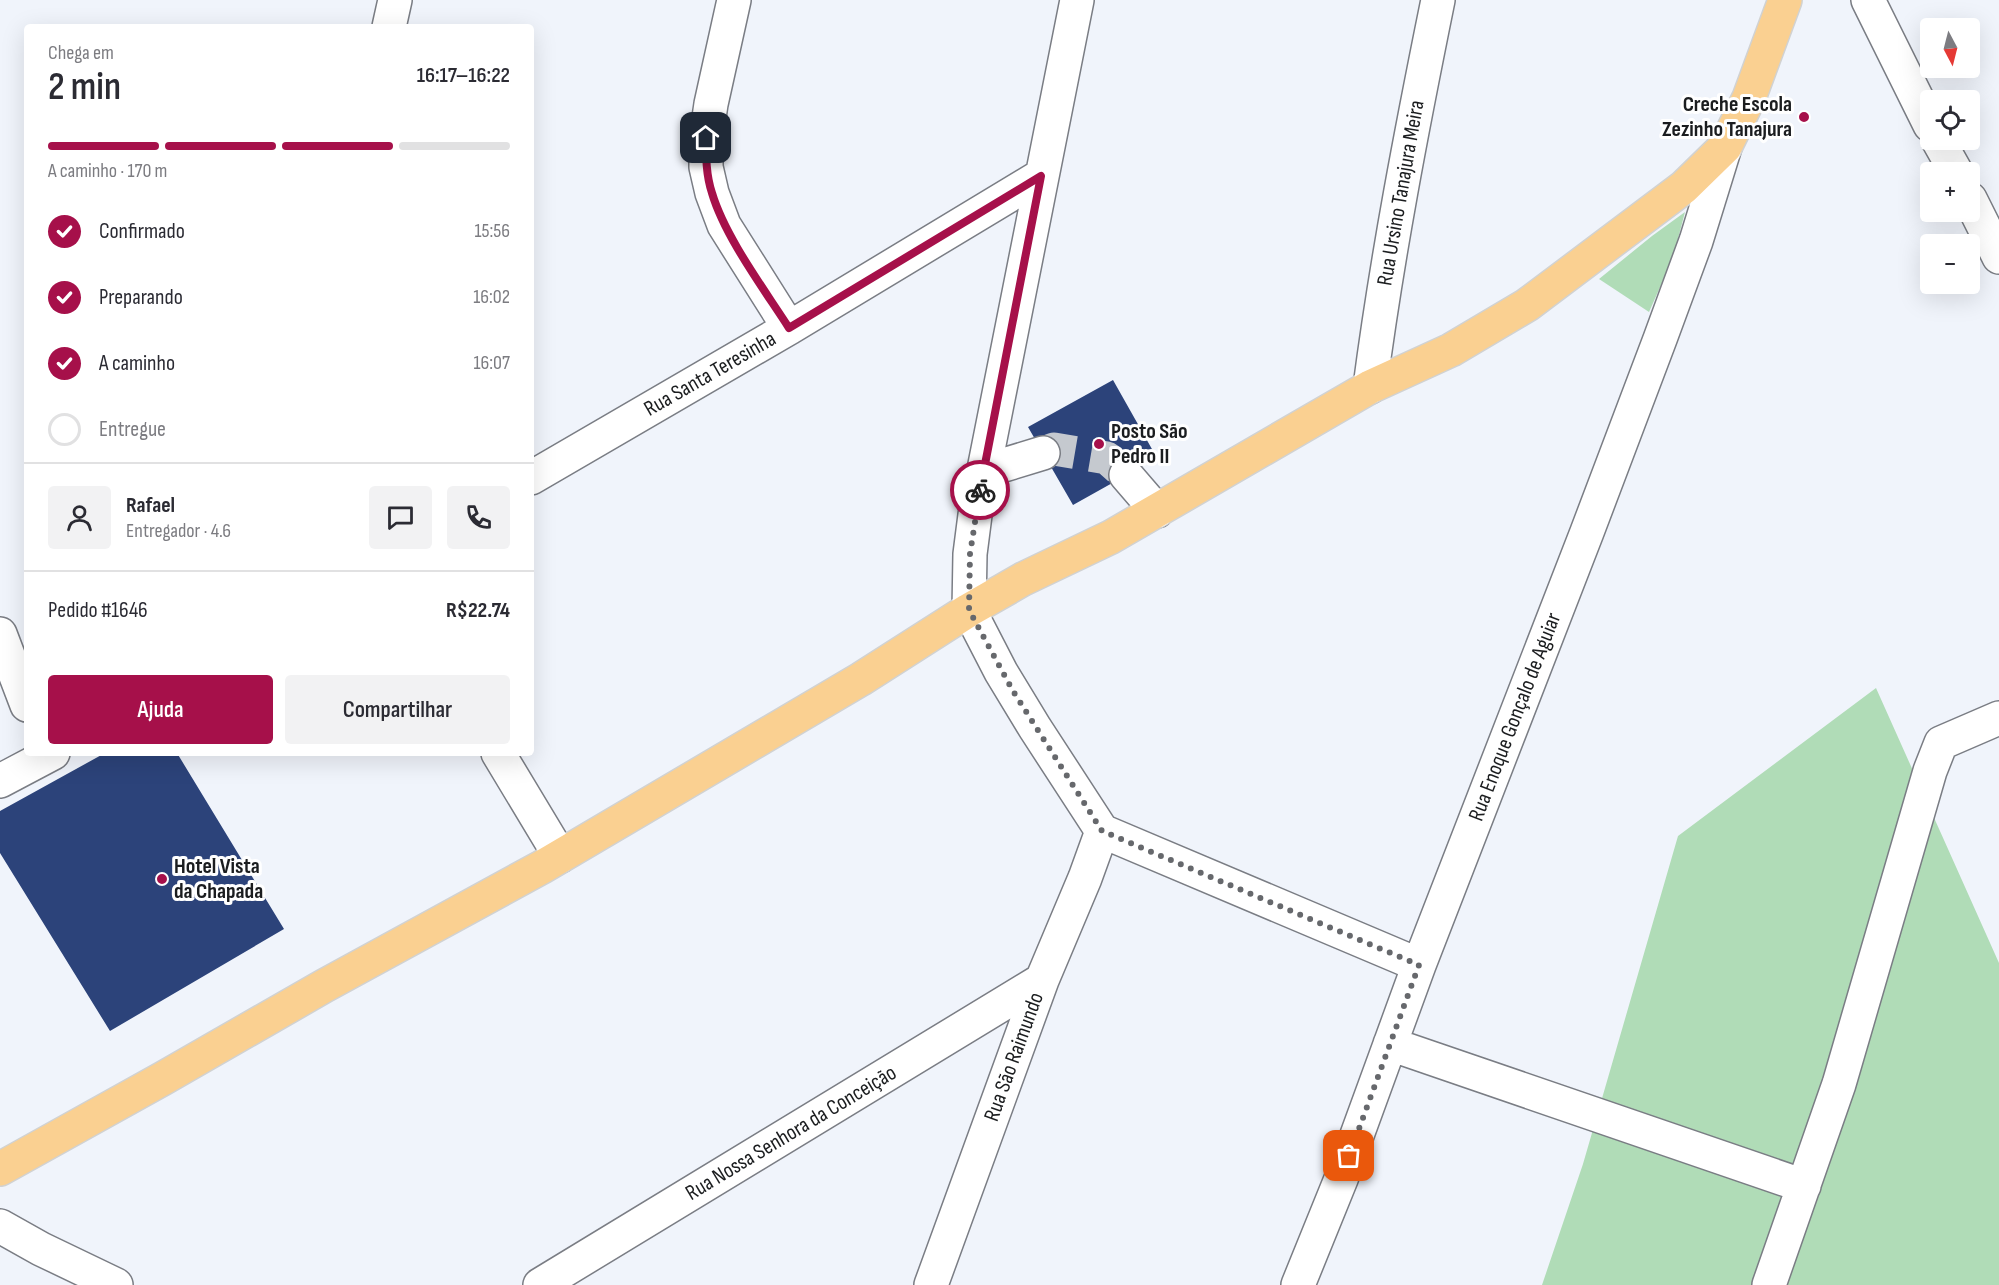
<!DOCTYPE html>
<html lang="pt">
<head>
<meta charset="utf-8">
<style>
	:root { --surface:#fff; --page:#f2f2f3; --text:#2b2b33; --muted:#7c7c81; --line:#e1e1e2; --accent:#a6104a }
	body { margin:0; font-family:"Sofia Sans Condensed",sans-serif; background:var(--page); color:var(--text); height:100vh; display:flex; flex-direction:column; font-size:22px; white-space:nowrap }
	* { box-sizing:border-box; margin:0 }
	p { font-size:20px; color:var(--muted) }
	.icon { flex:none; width:33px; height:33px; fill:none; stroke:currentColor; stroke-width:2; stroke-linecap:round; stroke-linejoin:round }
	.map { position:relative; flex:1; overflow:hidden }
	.details { position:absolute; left:24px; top:24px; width:510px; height:732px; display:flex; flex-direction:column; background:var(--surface); border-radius:6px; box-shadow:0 6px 24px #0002 }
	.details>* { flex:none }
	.needle { width:39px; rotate:173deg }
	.buttons { position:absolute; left:1920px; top:18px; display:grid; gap:12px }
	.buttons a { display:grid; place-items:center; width:60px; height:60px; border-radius:6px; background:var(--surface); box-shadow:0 6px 24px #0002; font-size:30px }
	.pin { position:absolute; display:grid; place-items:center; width:51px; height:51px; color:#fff; margin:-26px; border-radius:12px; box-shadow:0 3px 9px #0006 }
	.courier { position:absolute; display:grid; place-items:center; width:60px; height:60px; margin:-30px; border:4px solid #a6104a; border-radius:50%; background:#fff; color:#222; box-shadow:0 2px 8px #0007 }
	.overview em { font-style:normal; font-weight:600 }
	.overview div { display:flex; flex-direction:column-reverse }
	.overview { display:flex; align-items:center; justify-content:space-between; height:102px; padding:0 24px }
	h1 { font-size:39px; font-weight:600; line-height:45px }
	.bar { display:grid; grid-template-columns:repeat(4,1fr); gap:9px 6px; align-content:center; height:72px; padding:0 24px }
	.bar i { height:8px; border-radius:4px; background:var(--line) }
	.bar .active { background:var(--accent) }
	.bar p { grid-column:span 4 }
	.line { display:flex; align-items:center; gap:15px; padding:0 24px; border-top:2px solid var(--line) }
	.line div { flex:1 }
	.round { display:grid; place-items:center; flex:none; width:63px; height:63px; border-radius:6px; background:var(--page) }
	ol { padding:0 24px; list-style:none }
	li { display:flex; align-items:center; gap:18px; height:66px }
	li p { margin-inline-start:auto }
	li .icon { padding:6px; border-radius:50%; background:var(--accent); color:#fff; stroke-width:4 }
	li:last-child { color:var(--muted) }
	li i { width:33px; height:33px; border:3px solid var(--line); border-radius:50% }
	.cta { display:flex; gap:12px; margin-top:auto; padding:12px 24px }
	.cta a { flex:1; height:69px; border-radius:6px; background:var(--accent); color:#fff; font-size:24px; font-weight:600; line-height:69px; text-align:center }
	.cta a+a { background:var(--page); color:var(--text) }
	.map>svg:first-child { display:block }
	.green { fill:#b0dcb7 }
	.building { fill:#2c437a }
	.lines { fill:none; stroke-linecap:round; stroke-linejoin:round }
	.minor-tunnel { stroke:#c5c9cf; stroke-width:33; stroke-dasharray:33 16; stroke-linecap:butt }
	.minor-casing { stroke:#7a7d84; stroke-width:36 }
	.major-casing { stroke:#d1d2d2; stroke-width:36 }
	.minor { stroke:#fff; stroke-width:33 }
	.major { stroke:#fad091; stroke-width:33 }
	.done { stroke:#66686c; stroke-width:6; stroke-dasharray:0 10.8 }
	.route { stroke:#a6104a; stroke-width:8 }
	.poi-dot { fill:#a6104a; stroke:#fff; stroke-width:2 }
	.labels { text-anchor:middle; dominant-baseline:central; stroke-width:6; stroke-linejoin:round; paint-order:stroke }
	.poi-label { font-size:22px; font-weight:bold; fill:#1b1d1f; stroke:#fff; text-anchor:start }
	.street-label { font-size:22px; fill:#1b1d1f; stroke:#fff }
</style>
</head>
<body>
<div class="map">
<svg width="1999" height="1285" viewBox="0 0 1999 1285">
	<rect width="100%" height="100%" fill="#f0f4fb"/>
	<path class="green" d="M1685 212 1673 258 1649 312 1599 279 1652 236Z
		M1876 688 1999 963V1285H1542L1583 1164 1678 836Z"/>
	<path class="building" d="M1113 380 1157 458 1073 505 1028 427Z
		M105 753H177L284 929 110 1031 0 853V811Z"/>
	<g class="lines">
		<path class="minor-tunnel" d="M1043 453 1054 449 1107 458 1126 475"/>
		<g class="minor-casing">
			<path id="minor" d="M734 0 711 104 706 138V167L712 193 724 225 789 328
				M1077 0 975 515 970 554 969 610 1001 672 1035 728 1102 831 1419 965
				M1868 0 1930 125
				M389 27 395 0
				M1938 140 1956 172
				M1970 199 1999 257
				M1370 387C1387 257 1412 128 1438 0
				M984 471 1043 453
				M1126 475 1157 511
				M531 478 789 328 1041 176
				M0 634 27 705
				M498 753 560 856
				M0 781 53 753
				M1390 1044 1804 1186
				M0 1226 41 1249 116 1285
				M540 1285 1042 980
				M931 1285 1042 980 1085 878 1102 831
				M1298 1285 1341 1179 1419 965 1587 532 1660 339 1696 241 1725 147
				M1769 1285 1839 1084 1930 771 1941 743 1999 718"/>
		</g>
		<g class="major-casing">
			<path id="major" d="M0 1169 162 1079 324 986 542 867 861 679 969 610 1023 579 1111 537 1370 387 1451 350 1527 305 1684 187 1725 147 1749 98 1785 0"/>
		</g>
		<use href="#minor" class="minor"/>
		<use href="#major" class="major"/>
	</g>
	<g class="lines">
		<path class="done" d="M980 490 970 554 969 610 1013 691 1102 831 1419 965 1349 1156"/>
		<path class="route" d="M706 138C706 157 706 175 712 193 725 237 764 289 789 328L1041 176 980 490"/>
	</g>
	<g class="poi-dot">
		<circle cx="1804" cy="117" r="6"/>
		<circle cx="1099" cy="444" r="6"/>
		<circle cx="162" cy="879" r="6"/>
	</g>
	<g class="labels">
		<g class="poi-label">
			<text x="1792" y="104" text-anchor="end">Creche Escola<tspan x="1792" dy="25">Zezinho Tanajura</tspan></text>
			<text x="1111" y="431">Posto São<tspan x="1111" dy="25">Pedro II</tspan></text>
			<text x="174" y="866">Hotel Vista<tspan x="174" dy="25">da Chapada</tspan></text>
		</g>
		<g class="street-label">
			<text transform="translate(1401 193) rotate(-80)">Rua Ursino Tanajura Meira</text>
			<text transform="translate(710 374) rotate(-30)">Rua Santa Teresinha</text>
			<text transform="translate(1515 717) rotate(-69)">Rua Enoque Gonçalo de Aguiar</text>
			<text transform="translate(1014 1057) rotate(-70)">Rua São Raimundo</text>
			<text transform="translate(791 1133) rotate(-31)">Rua Nossa Senhora da Conceição</text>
		</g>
	</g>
</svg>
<div class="buttons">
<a><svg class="needle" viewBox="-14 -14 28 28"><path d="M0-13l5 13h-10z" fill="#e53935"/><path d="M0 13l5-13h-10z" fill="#7c7c81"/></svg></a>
<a><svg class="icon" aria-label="locate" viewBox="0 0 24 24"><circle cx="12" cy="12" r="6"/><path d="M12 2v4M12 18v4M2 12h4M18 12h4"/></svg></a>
<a>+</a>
<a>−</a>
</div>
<div class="pin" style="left:1349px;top:1156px;background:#ea580c"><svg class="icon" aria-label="bag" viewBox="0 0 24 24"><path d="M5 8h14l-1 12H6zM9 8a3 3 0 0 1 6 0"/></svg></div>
<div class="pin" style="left:706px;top:138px;background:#1f2937"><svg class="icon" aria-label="home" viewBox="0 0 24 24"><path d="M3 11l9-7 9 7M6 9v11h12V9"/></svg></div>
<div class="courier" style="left:980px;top:490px"><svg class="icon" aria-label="bike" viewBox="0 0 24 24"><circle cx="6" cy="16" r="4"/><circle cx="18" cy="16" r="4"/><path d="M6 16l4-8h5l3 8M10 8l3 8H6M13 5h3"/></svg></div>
<section class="details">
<div class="overview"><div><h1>2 min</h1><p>Chega em</p></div><em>16:17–16:22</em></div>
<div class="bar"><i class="active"></i><i class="active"></i><i class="active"></i><i></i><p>A caminho · 170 m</p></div>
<ol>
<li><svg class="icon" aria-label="check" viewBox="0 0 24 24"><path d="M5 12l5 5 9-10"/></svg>Confirmado<p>15:56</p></li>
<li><svg class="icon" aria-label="check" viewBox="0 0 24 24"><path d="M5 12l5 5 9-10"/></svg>Preparando<p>16:02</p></li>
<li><svg class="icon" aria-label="check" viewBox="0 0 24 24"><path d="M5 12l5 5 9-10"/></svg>A caminho<p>16:07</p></li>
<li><i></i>Entregue</li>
</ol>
<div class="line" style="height:108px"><a class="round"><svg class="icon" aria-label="person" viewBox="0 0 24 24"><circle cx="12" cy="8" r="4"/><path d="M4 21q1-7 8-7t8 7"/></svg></a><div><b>Rafael</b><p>Entregador · 4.6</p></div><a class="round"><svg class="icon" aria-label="chat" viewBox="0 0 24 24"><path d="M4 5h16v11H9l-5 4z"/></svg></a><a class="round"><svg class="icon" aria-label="phone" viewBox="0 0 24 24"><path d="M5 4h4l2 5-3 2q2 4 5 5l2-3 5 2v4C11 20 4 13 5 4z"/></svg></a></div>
<div class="line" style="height:78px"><div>Pedido #1646</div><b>R$22.74</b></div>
<div class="cta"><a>Ajuda</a><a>Compartilhar</a></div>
</section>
</div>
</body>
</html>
